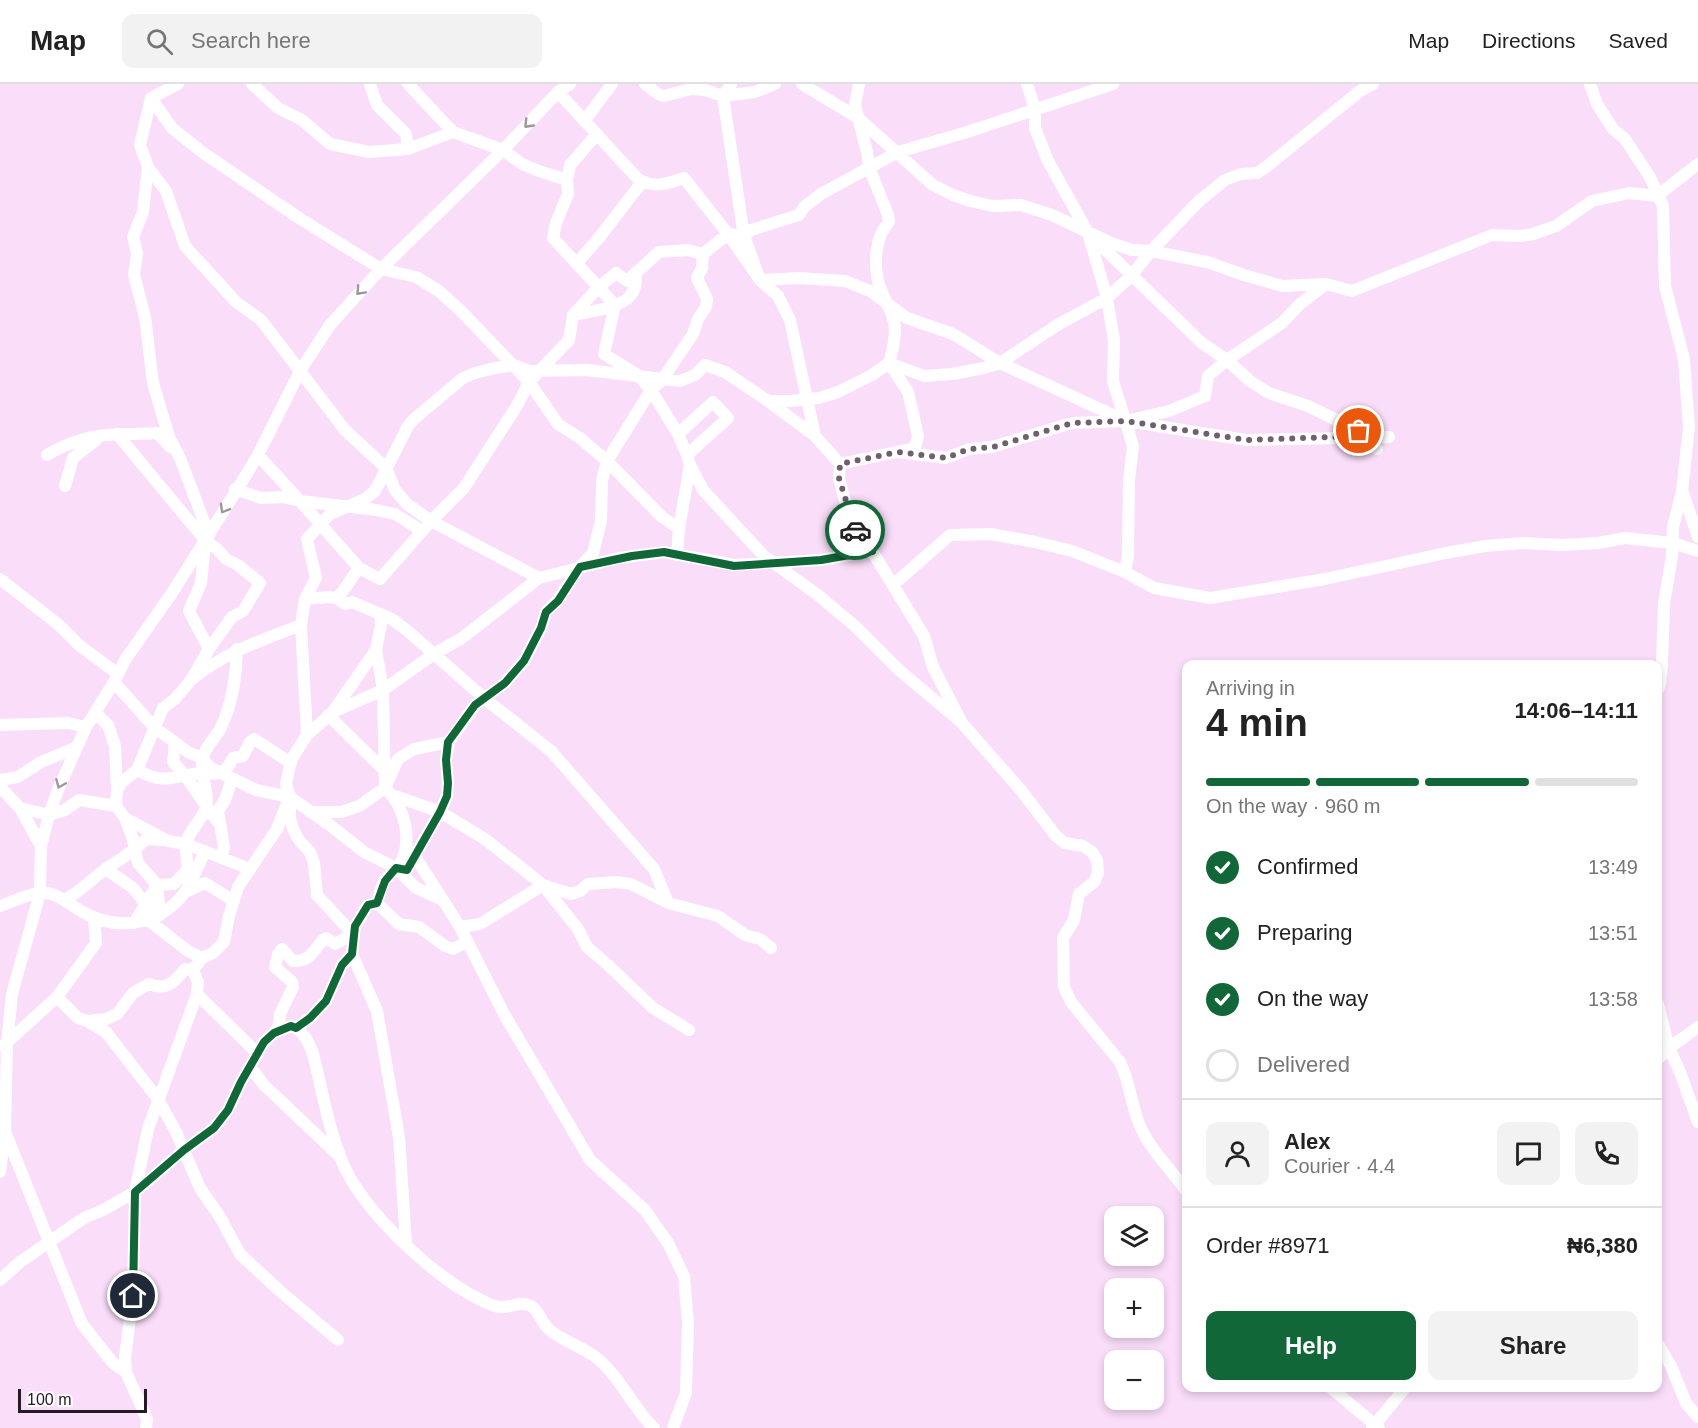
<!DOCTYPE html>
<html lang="en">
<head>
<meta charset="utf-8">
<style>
	:root { --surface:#fff; --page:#f2f2f2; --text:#222; --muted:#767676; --line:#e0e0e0; --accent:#126738 }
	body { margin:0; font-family:Helvetica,sans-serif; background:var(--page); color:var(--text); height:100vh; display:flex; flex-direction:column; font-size:22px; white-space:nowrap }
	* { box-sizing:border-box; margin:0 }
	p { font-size:20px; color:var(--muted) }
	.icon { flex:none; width:33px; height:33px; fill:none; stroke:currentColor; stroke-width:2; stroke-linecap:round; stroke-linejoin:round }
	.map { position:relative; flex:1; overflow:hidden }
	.side { position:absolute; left:1182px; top:576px; width:480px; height:732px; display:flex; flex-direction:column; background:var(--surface); border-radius:12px; box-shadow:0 3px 9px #0003 }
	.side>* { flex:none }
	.fabs { position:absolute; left:1104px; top:1122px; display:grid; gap:12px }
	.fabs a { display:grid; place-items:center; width:60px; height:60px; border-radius:12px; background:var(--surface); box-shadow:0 3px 9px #0003; font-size:30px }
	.scale { position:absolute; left:18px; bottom:15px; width:129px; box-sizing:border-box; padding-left:6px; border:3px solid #251b24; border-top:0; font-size:16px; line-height:21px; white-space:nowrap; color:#251b24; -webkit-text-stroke:4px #fff; paint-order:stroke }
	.pin { position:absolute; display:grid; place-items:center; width:51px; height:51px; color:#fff; margin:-26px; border:3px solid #fff; border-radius:50%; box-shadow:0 2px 6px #0007 }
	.courier { position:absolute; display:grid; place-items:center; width:60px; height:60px; margin:-30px; border:4px solid #126738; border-radius:50%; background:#fff; color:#222; box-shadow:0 2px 8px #0007 }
	.summary em { font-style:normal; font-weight:700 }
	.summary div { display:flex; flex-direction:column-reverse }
	.summary { display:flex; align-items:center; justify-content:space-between; height:102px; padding:0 24px }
	h1 { font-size:39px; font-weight:700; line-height:45px }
	.bar { display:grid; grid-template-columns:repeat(4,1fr); gap:9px 6px; align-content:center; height:72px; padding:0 24px }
	.bar i { height:8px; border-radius:4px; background:var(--line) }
	.bar .selected { background:var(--accent) }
	.bar p { grid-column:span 4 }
	.line { display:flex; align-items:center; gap:15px; padding:0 24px; border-top:2px solid var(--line) }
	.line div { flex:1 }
	.round { display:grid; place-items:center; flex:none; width:63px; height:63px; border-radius:12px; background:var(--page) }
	ol { padding:0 24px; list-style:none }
	li { display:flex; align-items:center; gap:18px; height:66px }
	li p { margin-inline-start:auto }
	li .icon { padding:6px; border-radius:50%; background:var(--accent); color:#fff; stroke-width:4 }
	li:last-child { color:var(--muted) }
	li i { width:33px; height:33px; border:3px solid var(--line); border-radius:50% }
	.cta { display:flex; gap:12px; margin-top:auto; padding:12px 24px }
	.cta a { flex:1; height:69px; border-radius:12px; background:var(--accent); color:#fff; font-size:24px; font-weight:700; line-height:69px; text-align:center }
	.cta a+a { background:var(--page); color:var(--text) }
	header { display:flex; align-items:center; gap:36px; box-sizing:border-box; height:84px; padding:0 30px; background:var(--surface); border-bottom:2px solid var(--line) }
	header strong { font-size:28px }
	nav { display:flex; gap:33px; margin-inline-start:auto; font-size:21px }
	.search { width:420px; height:54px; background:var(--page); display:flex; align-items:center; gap:15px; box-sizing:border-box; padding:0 21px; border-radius:12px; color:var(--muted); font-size:22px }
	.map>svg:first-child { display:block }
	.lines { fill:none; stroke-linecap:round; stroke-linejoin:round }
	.minor { stroke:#fff; stroke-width:12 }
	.oneway { stroke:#9d989c }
	.done { stroke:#705f6f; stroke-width:6; stroke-dasharray:0 10.8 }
	.route { stroke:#126738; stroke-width:8 }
</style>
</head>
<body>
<header>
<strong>Map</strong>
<div class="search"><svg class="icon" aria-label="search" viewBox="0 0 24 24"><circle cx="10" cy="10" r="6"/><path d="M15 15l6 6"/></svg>Search here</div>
<nav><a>Map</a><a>Directions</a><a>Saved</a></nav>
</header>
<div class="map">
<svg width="1698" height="1344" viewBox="0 0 1698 1344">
	<rect width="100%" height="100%" fill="#faddf9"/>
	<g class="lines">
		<path class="minor" d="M252 0 278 24 302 36 330 60 369 68 408 65 453 48
			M370 0 377 21 406 50 408 65
			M408 0 453 48 503 66 522 80 539 87 567 96
			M645 0 658 10 664 12 691 5 705 6 723 12 755 8 775 0
			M731 0 723 12 744 152 760 196 799 194 845 197 870 207 907 234 953 250 1000 279 1126 337 1246 356 1389 353
			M802 0 857 33 933 101 953 111 970 117 993 122 1021 121 1052 131 1111 159 1132 166 1151 167 1207 178 1244 191 1282 202 1326 200 1352 207 1492 151 1521 152 1533 150 1556 142 1592 117 1629 109 1657 112 1698 80
			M1027 0 1035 25V44L1048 77 1088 149 1107 214 1114 256 1113 297 1133 362 1129 396 1128 472 1125 488
			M1590 0 1597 20 1613 45 1625 55 1650 93 1663 122 1665 202 1684 275 1689 343 1682 408 1673 443 1672 472 1664 520 1662 580 1660 600 1658 605
			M558 8 637 94C652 105 667 100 684 94L728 150 760 196 778 212 790 236 815 352 840 380 839 394 846 421 860 457 872 467 924 552 933 583 960 635
			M151 14 172 44 202 68 299 134 381 185 416 193 439 207 462 228 529 298 558 340 580 354 607 377 661 432 679 445
			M151 14 140 61 148 83 166 107 185 162 236 218 261 236 345 346 386 384 395 406 407 420 431 437 539 494
			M151 14 178 0
			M585 36 612 0
			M597 50 570 81 567 96 568 110 556 139 553 154 615 221 604 270 638 291 651 306 678 350 687 371 690 381 703 406 764 472 818 511 856 543 899 586 961 638 1020 705 1056 752 1065 759 1083 762 1092 768 1097 776 1098 789 1094 798 1079 810 1074 836 1063 854 1064 903 1071 918 1120 978C1130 998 1131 1021 1140 1042 1151 1067 1171 1085 1186 1107
			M148 83 143 128 133 153 137 169 134 191 145 233 153 299 169 353 180 374 209 451
			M1093 154 1202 259 1227 276 1250 297 1269 309 1308 322 1359 347 1377 365
			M577 179 598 155 642 98
			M573 231C587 228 621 224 630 212 636 205 636 198 636 189
			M889 279 924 292 952 290 984 284 1000 279 1059 240 1107 214 1131 192 1151 167 1199 117 1225 96 1241 90 1257 89 1266 83 1360 7 1373 0
			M768 317 815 352
			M678 350 713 318 728 334 687 371
			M898 368 946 374 969 365 992 363 1072 339 1126 337 1169 327 1205 312 1208 292 1227 276 1282 239 1299 221 1326 200
			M47 371C68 358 93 351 119 350 132 350 144 350 157 349L170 363
			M258 371 300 417 376 426 395 430 422 447
			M840 380 915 364 918 352 908 308 889 279
			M65 402 73 374 96 356
			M235 405 261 414 283 413 300 417 359 484 380 495 431 437 464 404 518 320 529 298 569 256 573 231 598 204 616 189 627 197 659 168 688 166 703 170 728 150 744 152 751 146 799 131 804 123 821 110 898 68 964 49 1113 0
			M1683 409 1698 453
			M205 460 201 499 189 527 209 565
			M677 471 679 445 690 381
			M0 495 59 541 79 561 118 590
			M894 500 950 451 991 450 1035 458 1072 467 1125 488 1154 504 1210 514 1325 495 1446 469 1485 462 1523 459 1562 461 1598 459 1625 454 1673 459 1698 467
			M337 514 345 520 352 518 392 535 409 548 484 614 551 667 654 785 668 819
			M305 515 329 513 337 514C346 505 351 494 359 484
			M301 541 307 651
			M376 566 383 606 385 704C404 722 413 754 401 778 398 785 390 790 385 796 381 803 379 812 377 819L368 821 355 842 352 870 377 927 399 1053 406 1159
			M191 596C223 569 262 556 301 541L305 515 316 494 307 455 330 430 365 415 375 407 408 342 414 335 463 294 475 289 495 284 514 281 529 287 587 286 680 297 695 291 705 281 725 288 768 317H791L819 314 838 308 872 291 889 279C892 269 895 257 895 246 895 229 882 213 878 197 874 178 875 153 889 138L888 131 869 83 867 68 855 21 859 0
			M114 598 154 643 188 668 202 674 211 684 256 706 290 713 331 742 364 768 396 784 416 804 443 816 460 843 504 930 590 1076 645 1126 668 1159 684 1192 688 1239 686 1309 673 1344
			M334 626 376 566 381 541 380 530
			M95 629 108 641 115 662 117 706
			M328 631 385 687
			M0 641 68 639 86 643
			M175 659 173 678C192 697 202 719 219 739
			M137 686C167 702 172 691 202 689 208 689 216 691 221 688 228 686 230 679 233 674L243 672 250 658 254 655 291 679
			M0 696 18 693 41 678 75 664 79 659
			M0 703 20 724 41 762
			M395 712 440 728 485 755 543 801 571 810 580 807 588 800 616 798 631 800 668 819 718 832 745 851 760 855 771 864
			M116 722 117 706 122 698 137 686 163 624 175 615 191 596 209 565 232 533 243 527 260 499 238 481 226 475 217 465 205 456 117 350
			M20 724 49 731 65 726 79 716 116 722 125 734 168 757 186 760 250 785
			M310 728H341L359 722 385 704 398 675 414 665 449 658 475 621 505 599 524 577 541 544 546 528 557 517 580 483 593 469 601 437 602 397 607 377 651 306 662 296 693 250 698 235 706 223 707 215 697 194 702 184 703 170
			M125 734 132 752 138 779 157 801 160 831
			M412 768 443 816
			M221 774 224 763 218 727 225 716 232 695
			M396 784 407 785 440 728 447 712 448 699 446 676 449 658
			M106 785 133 804 149 824
			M185 808 205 799 234 817
			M65 816C82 806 92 795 107 784 121 775 134 767 146 755L163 756
			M377 819 399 840 419 843 445 862 453 865 467 858
			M0 822C12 818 27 810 40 809 56 807 68 820 81 827 116 848 160 842 185 808 193 796 199 780 205 767
			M94 834 96 859 57 913 78 934 87 937 106 948 158 1015 176 1048 200 1104 220 1133 240 1170 281 1208 338 1256
			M134 839 157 801 174 800 188 785C188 778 185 770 186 762 187 748 200 739 205 726 211 712 200 692 202 677 204 662 217 654 222 641 233 617 236 592 237 565
			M460 843 480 840 543 801 578 845 587 863 607 880 653 924 689 946
			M353 850 317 811 314 779 310 768 299 756 293 745 290 734V713L286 700 291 676 307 651 333 628 383 606 434 570 462 554 539 494 619 474 664 468 734 481 821 476 872 467
			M202 874 213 869 224 858 229 832 238 803 277 745 287 720
			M197 910 258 970
			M1658 920 1669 964 1680 988 1698 1038
			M87 937 106 935 117 930 133 909 149 900C166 907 174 899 185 885L193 886
			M296 944 310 934 326 917 342 881 352 870
			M274 949 279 942 280 930 293 903 292 898 275 883 278 870 282 865 293 877C311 877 312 868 324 855L326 854 335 860 353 850
			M3 962 57 913
			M1658 975 1669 964 1698 943
			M251 984 264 1001 339 1072
			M6 1050 82 1240 113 1279 126 1288
			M0 1088 5 1049 7 959 12 910 40 809 41 762 49 731 58 706 86 643 114 598 125 576 172 509 243 396 258 371 300 287 330 241 381 185 503 66 558 8 570 0
			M0 1196 20 1178 84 1134 103 1126 135 1108 184 1066 214 1044 228 1026 241 998 264 958 274 949 291 942C304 947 308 957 313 970 323 1008 330 1057 349 1092 376 1139 442 1201 492 1221 508 1228 517 1215 531 1222 540 1227 541 1240 550 1246 564 1258 583 1263 597 1274 621 1294 632 1323 654 1344
			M1658 1260 1671 1282 1686 1319 1698 1333
			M1331 1304 1379 1344
			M146 1344 147 1335 126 1288 125 1273 133 1212 135 1108 148 1045 197 910 198 898 193 886 202 874 188 867 148 836
			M1372 1344 1405 1304"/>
	</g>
	<defs><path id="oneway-chevron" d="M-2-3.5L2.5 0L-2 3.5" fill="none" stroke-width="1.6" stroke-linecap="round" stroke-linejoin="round" transform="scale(1.5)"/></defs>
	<g class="oneway">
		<use href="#oneway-chevron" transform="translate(528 40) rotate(134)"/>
		<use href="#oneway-chevron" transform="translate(360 207) rotate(133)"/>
		<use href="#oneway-chevron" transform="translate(224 425) rotate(120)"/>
		<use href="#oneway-chevron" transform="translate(60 700) rotate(113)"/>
	</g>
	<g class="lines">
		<path class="done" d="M855 446 839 394 840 380 898 368 946 374 969 365 993 363 1072 339 1126 337 1246 356 1364 352 1359 347"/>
		<path class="route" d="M133 1212 135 1108 184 1066 214 1044 228 1026 241 998 264 958 274 949 291 942 296 944 310 934 326 917 342 881 352 870 355 842 368 821 377 819 385 797 396 784 407 786 440 728 447 712 448 699 446 676 448 658 475 621 505 599 524 577 541 544 546 528 558 517 580 483 632 472 664 468 734 482 821 476 872 467 860 457 855 446"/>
	</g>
</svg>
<div class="fabs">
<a><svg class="icon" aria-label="layers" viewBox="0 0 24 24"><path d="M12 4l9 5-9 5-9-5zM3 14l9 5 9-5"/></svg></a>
<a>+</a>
<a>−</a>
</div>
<div class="scale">100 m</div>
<div class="pin" style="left:1359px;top:347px;background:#ea580c"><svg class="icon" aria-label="bag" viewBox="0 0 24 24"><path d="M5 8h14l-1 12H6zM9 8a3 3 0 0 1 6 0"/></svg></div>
<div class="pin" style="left:133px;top:1212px;background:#1f2937"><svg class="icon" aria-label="home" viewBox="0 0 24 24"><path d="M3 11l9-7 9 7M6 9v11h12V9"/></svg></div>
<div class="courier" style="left:855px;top:446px"><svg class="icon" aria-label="car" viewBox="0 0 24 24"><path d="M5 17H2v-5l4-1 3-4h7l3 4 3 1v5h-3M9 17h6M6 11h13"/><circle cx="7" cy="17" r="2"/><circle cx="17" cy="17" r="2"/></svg></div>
<section class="side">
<div class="summary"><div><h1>4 min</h1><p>Arriving in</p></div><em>14:06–14:11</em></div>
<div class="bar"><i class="selected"></i><i class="selected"></i><i class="selected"></i><i></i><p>On the way · 960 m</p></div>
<ol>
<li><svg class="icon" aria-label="check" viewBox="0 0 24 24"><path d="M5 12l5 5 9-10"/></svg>Confirmed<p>13:49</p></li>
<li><svg class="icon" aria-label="check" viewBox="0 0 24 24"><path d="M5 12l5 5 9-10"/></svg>Preparing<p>13:51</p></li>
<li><svg class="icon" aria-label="check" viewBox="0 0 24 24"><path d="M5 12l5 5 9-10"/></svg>On the way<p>13:58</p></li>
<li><i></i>Delivered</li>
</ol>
<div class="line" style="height:108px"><a class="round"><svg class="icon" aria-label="person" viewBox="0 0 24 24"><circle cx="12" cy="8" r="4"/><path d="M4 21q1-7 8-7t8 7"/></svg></a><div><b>Alex</b><p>Courier · 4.4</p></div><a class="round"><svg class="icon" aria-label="chat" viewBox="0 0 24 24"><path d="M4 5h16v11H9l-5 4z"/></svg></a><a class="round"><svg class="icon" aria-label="phone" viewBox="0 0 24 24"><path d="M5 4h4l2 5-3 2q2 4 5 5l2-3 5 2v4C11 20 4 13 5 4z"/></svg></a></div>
<div class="line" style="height:78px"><div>Order #8971</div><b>₦6,380</b></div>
<div class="cta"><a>Help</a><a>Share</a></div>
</section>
</div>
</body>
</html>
